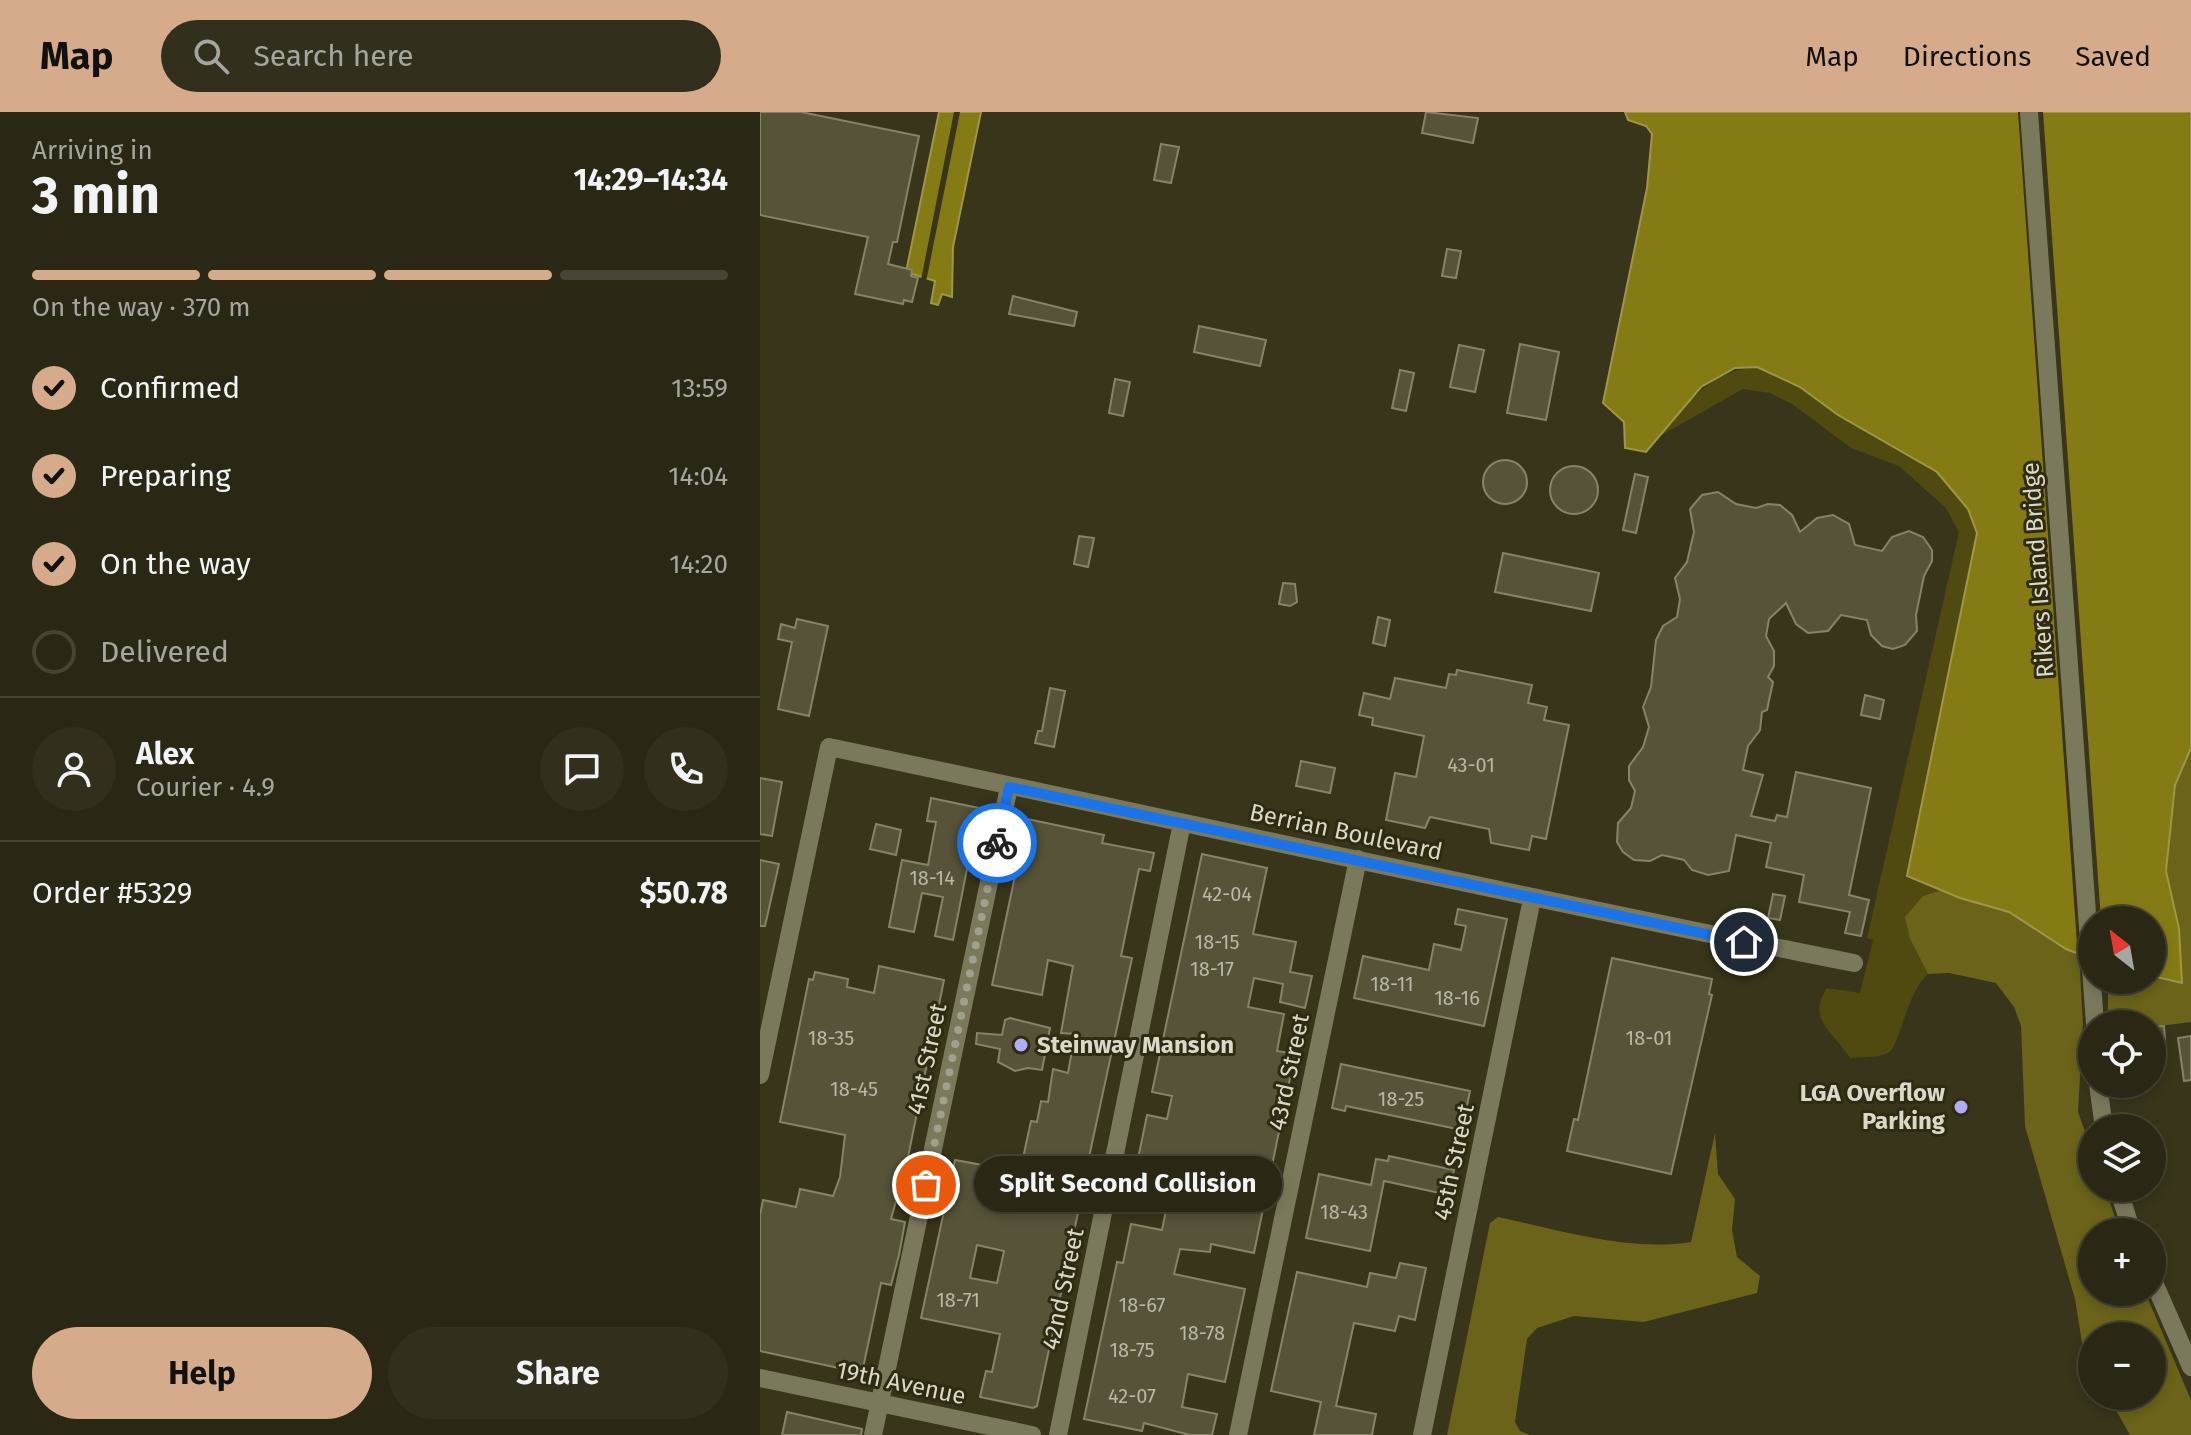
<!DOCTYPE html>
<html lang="en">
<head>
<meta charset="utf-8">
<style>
	:root { --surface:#2a2814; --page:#32301d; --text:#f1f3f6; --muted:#a5a6a0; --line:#464434; --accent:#d6ab8b }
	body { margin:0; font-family:"Fira Sans",sans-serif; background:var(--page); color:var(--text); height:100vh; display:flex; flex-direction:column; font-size:30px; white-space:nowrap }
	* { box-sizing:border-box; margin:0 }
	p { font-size:26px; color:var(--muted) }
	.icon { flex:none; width:44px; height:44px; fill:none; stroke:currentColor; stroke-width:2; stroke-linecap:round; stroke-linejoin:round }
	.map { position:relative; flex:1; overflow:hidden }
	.panel { display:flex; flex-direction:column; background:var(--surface); width:760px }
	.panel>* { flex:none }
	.needle { width:52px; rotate:329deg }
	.fabs { position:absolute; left:1318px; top:794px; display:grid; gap:16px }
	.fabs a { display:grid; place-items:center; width:88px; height:88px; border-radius:50%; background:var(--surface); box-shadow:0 4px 12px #0003,0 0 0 2px var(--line); font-size:40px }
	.pin { position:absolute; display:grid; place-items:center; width:68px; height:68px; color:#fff; margin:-34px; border:4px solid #fff; border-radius:50%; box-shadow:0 2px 8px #0007 }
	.courier { position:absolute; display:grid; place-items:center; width:80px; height:80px; margin:-40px; border:6px solid #1a73e8; border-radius:50%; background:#fff; color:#222; box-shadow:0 2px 10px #0007 }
	.bubble { position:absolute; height:56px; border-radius:28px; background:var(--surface); box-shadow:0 4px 12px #0003,0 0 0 2px var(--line); font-size:26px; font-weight:700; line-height:56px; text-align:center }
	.overview em { font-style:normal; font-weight:700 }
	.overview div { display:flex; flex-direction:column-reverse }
	.overview { display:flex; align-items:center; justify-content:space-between; height:136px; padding:0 32px }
	h1 { font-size:52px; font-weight:700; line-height:60px }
	.bar { display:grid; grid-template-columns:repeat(4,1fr); gap:12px 8px; align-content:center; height:96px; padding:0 32px }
	.bar i { height:10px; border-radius:6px; background:var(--line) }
	.bar .on { background:var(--accent) }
	.bar p { grid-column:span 4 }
	.line { display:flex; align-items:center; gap:20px; padding:0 32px; border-top:2px solid var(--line) }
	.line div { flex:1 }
	.round { display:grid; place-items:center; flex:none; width:84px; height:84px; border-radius:42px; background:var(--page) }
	ol { padding:0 32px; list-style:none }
	li { display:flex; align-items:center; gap:24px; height:88px }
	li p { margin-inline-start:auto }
	li .icon { padding:8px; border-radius:50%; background:var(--accent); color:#111; stroke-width:4 }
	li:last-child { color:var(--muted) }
	li i { width:44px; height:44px; border:4px solid var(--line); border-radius:50% }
	.primary-button { display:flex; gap:16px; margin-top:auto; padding:16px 32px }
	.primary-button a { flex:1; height:92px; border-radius:48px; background:var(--accent); color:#111; font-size:32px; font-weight:700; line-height:92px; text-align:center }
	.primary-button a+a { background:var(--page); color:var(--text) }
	header { display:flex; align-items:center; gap:48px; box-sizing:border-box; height:112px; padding:0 40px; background:var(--accent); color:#111 }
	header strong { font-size:38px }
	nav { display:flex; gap:44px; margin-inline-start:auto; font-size:28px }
	.search { width:560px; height:72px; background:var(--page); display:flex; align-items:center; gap:20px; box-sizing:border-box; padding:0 28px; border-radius:44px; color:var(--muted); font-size:30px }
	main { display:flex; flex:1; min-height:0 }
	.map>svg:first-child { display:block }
	.green { fill:#504a10 }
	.forest { fill:#6a6319 }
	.water { fill:#857b14; stroke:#9e974a; stroke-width:2 }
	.pier { fill:#38351b }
	.building { fill:#565339; stroke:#868467; stroke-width:2; fill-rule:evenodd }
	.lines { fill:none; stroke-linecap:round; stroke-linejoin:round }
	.minor { stroke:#7b795c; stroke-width:18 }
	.done { stroke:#a1a08c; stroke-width:8; stroke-dasharray:0 14.4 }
	.route { stroke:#1a73e8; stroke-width:10 }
	.poi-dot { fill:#aeaefa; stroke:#2e2b11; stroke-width:3 }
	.labels { text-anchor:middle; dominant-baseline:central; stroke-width:6; stroke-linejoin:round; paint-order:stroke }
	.number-label { font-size:20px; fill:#b9b8a5 }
	.street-label { font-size:24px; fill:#dad9c9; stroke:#2e2b11 }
	.poi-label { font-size:24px; font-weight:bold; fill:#dad9c9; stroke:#2e2b11; text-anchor:start }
</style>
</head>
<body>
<header>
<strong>Map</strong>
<div class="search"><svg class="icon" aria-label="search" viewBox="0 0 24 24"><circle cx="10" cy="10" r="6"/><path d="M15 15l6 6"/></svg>Search here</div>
<nav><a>Map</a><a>Directions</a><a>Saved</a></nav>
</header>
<main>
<section class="panel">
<div class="overview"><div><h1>3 min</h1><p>Arriving in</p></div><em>14:29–14:34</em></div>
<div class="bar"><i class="on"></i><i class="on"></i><i class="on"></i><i></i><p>On the way · 370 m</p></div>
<ol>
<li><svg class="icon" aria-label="check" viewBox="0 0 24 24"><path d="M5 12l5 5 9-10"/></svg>Confirmed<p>13:59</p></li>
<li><svg class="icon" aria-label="check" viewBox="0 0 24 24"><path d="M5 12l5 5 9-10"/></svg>Preparing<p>14:04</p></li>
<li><svg class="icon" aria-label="check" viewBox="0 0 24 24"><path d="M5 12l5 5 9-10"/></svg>On the way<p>14:20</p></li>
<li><i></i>Delivered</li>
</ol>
<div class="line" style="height:144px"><a class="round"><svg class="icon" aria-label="person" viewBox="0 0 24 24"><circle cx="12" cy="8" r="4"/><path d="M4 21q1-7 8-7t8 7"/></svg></a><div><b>Alex</b><p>Courier · 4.9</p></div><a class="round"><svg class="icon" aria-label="chat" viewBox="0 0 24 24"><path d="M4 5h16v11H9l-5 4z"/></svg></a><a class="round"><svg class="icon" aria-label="phone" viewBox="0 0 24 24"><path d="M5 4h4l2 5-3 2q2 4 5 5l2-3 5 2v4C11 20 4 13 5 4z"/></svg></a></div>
<div class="line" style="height:104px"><div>Order #5329</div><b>$50.78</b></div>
<div class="primary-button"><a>Help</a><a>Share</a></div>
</section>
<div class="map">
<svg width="1431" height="1323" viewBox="0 0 1431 1323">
	<rect width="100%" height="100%" fill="#38351b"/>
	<path class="green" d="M997 255 1040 275 1078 303 1177 360 1208 397 1217 421 1147 764 1181 778 1163 784 1150 827 1168 862C1146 881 1140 935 1128 941 1118 946 1102 945 1090 946 1074 920 1046 908 1067 876L1100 881 1113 828 1107 826 1199 420 1186 396 1139 354 1091 336 1032 292 1010 281 983 277 900 324C928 290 951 258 997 255Z"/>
	<path class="forest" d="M1431 636V910L1392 915V912H1348V868H1392V864L1421 871 1419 817 1406 759 1415 672Z
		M1181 778 1249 800 1319 841 1323 912 1318 1000 1332 1039V1076H1345L1360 1120H1332V1180H1385L1431 1288V1323H1370L1348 1284H1392V1224H1332V1263L1326 1255 1315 1187 1265 1014 1261 914 1254 895 1236 871 1189 861 1168 862 1150 827 1145 805 1163 784Z
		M955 1021 958 1062 975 1087 972 1118 977 1145 1000 1164 997 1181 884 1210 814 1204 777 1216 767 1227 755 1310 760 1319 770 1323H687L730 1111 738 1105C799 1118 868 1140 931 1130Z"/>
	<path class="water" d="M179 0H221L193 135 192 185 182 182 178 193 171 191 175 169 146 160Z
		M865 0H1431V636L1415 673 1406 759 1419 817 1422 871 1392 864V808H1332V847L1306 837 1249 800 1200 786 1147 764 1217 421 1208 397 1177 360 1078 303 1040 275 997 255 975 256 941 275 886 340 865 336 864 310 843 291 887 76 892 22 886 14 868 8Z"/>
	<path class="pier" d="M194 0H200L166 170 161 168Z
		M1258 0H1283L1341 808H1332V851L1318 846Z"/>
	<path class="building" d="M0 0H41L159 24 137 130H133L128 152 152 158 151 164 158 166 152 190 144 188 143 192 95 182 108 125 0 103Z
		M666 0 718 6 713 31 662 21Z
		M401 32 419 35 411 71 394 68Z
		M687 137 701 139 696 166 682 164Z
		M253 184 317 200 314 214 249 202Z
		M439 214 506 228 500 254 434 240Z
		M760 232 799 240 786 308 747 301Z
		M699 233 724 238 715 280 690 275Z
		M640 258 654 261 646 299 632 296Z
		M355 267 370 270 363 304 349 301Z
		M723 370a22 22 0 1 1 44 0a22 22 0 1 1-44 0Z
		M790 378a24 24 0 1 1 48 0a24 24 0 1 1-48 0Z
		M875 362 888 365 876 421 863 418Z
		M958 380 976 392 996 396 1008 392 1020 393 1032 403 1040 420 1057 406 1073 403 1089 412 1095 433 1122 439 1132 425 1149 419 1163 425 1172 438V449L1164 464 1156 503 1157 519 1145 533 1133 537 1122 534 1111 523 1107 508 1081 503 1068 519 1048 521 1036 512 1026 491 1009 507 1006 524 1014 539V554L1008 565 1013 570 1007 598 1002 600 1000 618 988 634 983 658 1003 663 991 704 1015 709 1017 703 1027 705 1036 660 1111 676 1089 783 1109 788 1101 824 1085 821 1090 800 1039 790 1044 763 1006 755 1011 731 976 723 969 759 948 763 932 758 924 748 902 743 890 749 874 748 863 740 857 730 858 711 871 696 875 679 869 668V654L883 635 889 615 883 595 891 575 896 528 903 514 917 505 920 487 915 466 927 450 934 420 930 397 942 383Z
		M319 424 334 426 328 455 314 452Z
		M743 441 839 461 831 499 735 480Z
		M523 471 535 472 537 490 530 494 519 492Z
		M618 505 630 508 625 534 613 531Z
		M37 507 68 514 49 604 18 597 32 530 18 527 21 512 35 516Z
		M697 558 772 573 768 591 787 595 784 608 809 613 786 727 772 724 769 738 731 731 729 717 709 713 670 705 665 716 626 708 635 661 656 665 664 624 612 613 613 606 599 603 604 581 630 587 635 566 686 576 689 562 696 563Z
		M290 576 305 579 294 635 275 631 278 619H282Z
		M1105 583 1124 588 1120 607 1101 603Z
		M541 649 575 656 570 681 536 674Z
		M0 666 22 670 12 724 0 722Z
		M171 686 219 696 193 828 175 824 183 785 162 781 154 820 129 815 142 748 168 753 176 710 167 709Z
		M267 707 344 723 342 731 394 741 390 759 379 757 361 844 372 846 323 1073 317 1072 312 1099 318 1101 277 1294 273 1296 220 1285 226 1259 232 1260 240 1222 161 1206 195 1048 260 1060 271 1009 277 1010 281 989 288 990 293 957 308 961 315 922 301 921 313 854 288 848 282 883 232 873ZM217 1133 244 1139 237 1171 210 1166Z
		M116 712 141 718 136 743 110 737Z
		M442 742 507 756 493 822 536 830 530 860 552 864 545 896 520 890 523 872 494 866 488 895 524 902 517 939 535 942 494 1141 451 1132 450 1140 420 1137 414 1162 485 1177 465 1270 428 1262 422 1295 457 1302 452 1323H430L384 1311 382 1319 324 1307 357 1150 363 1151 371 1112 402 1118 410 1078 373 1071 387 1003 407 1007 412 984 392 980Z
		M0 748 19 752 5 814H0Z
		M1013 782 1025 784 1020 808 1008 806Z
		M698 797 747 807 724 914 594 886 603 844 669 858 674 832 701 838 706 814 695 812Z
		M852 846 952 867 949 882 952 883 911 1062 807 1039 814 1007 818 1008Z
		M119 854 184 868 147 1050 131 1107 145 1110 139 1143 131 1173 121 1171 102 1261 0 1239V1103L3 1088 36 1095 40 1077 73 1084 80 1065 85 1023 20 1010 49 867 53 868 55 860 88 867 87 875 114 881Z
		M250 906 290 916 282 958 268 956 255 959 238 950 240 937 216 932 217 921 242 923 245 908Z
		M1404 914 1405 928 1392 930V915Z
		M1431 924V968L1424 969 1418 926Z
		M581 952 710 979 702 1018 586 994 585 999 572 996Z
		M629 1044 694 1058 689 1083 624 1069 610 1139 546 1126 559 1062 611 1073 616 1047 628 1049Z
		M640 1151 666 1156 655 1208 639 1204 635 1219 594 1211 576 1294 616 1302 612 1323H554L561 1290 511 1279 537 1160 607 1175 610 1161 636 1166Z
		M27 1300 102 1317 101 1323H22Z"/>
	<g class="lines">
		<path class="minor" d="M1269 0 1335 912
			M0 963 69 635C410 707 751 783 1094 851
			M1338 972 1344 1016
			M1358 1076 1372 1120
			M1392 1166 1431 1255
			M0 1266 272 1323
			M113 1323 249 675
			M298 1323 422 711
			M478 1323 598 747
			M662 1323 772 787"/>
	</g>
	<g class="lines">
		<path class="done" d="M166 1073 237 731"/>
		<path class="route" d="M237 731 249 675 984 830"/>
	</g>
	<g class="poi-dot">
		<circle cx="261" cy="933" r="8"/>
		<circle cx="1201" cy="995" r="8"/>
	</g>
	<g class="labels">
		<g class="number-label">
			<text x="711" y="653">43-01</text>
			<text x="172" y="766">18-14</text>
			<text x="467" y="782">42-04</text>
			<text x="457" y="830">18-15</text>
			<text x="452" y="857">18-17</text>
			<text x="632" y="872">18-11</text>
			<text x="697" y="886">18-16</text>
			<text x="71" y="926">18-35</text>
			<text x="889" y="926">18-01</text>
			<text x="94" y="977">18-45</text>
			<text x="641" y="987">18-25</text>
			<text x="584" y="1100">18-43</text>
			<text x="198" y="1188">18-71</text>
			<text x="382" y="1193">18-67</text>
			<text x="442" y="1221">18-78</text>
			<text x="372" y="1238">18-75</text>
			<text x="372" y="1284">42-07</text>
		</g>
		<g class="street-label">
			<text transform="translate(1278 458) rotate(-94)">Rikers Island Bridge</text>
			<text transform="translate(586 720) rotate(12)">Berrian Boulevard</text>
			<text transform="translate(167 947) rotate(-78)">41st Street</text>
			<text transform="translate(529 960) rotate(-78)">43rd Street</text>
			<text transform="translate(694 1050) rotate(-78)">45th Street</text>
			<text transform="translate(303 1177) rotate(-78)">42nd Street</text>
			<text transform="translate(141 1271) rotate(12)">19th Avenue</text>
		</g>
		<g class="poi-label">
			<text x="277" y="933">Steinway Mansion</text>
			<text x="1185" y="981" text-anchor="end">LGA Overflow<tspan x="1185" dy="28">Parking</tspan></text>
		</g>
	</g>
</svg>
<div class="fabs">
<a><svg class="needle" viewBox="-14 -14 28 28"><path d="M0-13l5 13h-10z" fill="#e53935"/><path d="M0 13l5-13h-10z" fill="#a5a6a0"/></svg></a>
<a><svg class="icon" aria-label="locate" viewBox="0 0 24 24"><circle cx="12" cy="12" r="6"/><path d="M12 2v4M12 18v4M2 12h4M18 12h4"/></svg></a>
<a><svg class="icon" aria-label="layers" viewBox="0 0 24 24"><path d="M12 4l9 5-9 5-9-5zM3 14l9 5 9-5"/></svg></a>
<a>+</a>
<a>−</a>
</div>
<div class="pin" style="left:166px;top:1073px;background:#ea580c"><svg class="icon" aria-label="bag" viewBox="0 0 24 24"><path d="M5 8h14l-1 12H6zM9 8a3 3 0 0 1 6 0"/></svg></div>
<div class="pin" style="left:984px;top:830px;background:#1f2937"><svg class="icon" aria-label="home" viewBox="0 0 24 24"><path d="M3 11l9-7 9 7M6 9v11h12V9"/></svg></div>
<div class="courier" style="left:237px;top:731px"><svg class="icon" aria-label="bike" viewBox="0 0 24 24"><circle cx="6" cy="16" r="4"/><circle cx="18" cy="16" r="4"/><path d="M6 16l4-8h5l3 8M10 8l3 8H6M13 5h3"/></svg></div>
<div class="bubble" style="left:214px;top:1044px;width:308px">Split Second Collision</div>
</div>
</main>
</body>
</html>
